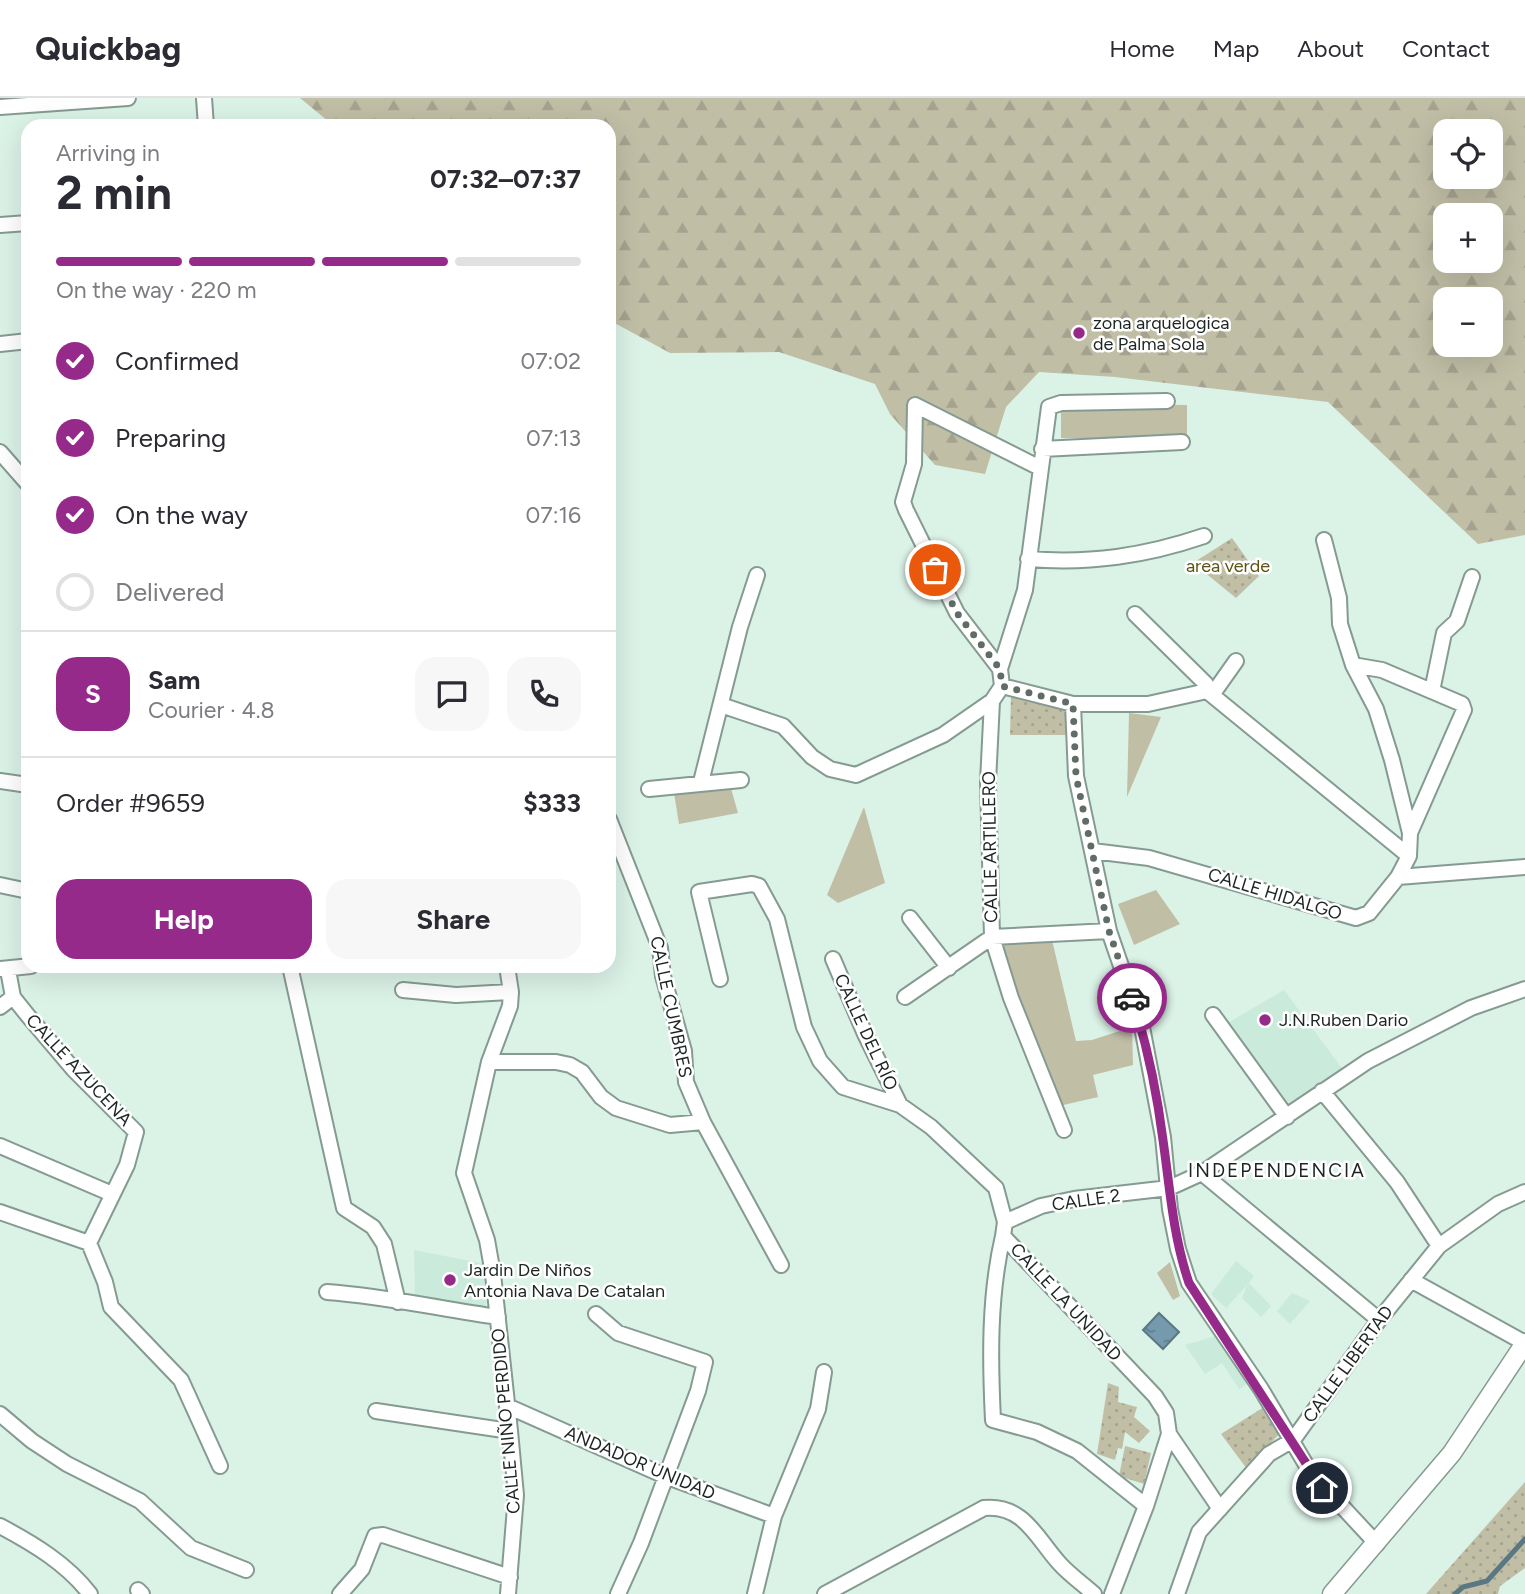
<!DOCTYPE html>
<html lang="en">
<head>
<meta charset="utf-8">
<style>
	:root { --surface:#fff; --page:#f7f7f7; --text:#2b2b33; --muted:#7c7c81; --line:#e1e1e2; --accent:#962a8b }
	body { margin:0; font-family:Figtree,sans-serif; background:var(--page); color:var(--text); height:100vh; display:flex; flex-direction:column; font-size:26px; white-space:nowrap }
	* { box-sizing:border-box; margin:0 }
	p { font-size:23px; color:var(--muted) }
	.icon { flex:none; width:38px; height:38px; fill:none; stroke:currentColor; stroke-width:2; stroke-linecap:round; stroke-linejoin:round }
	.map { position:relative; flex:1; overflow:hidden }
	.sheet { position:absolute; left:21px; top:21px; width:595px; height:854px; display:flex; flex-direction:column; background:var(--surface); border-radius:21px; box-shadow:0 7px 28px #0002 }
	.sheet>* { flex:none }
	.fabs { position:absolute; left:1433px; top:21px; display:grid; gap:14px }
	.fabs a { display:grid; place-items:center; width:70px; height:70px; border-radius:14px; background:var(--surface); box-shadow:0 7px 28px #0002; font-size:35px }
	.pin { position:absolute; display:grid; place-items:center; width:60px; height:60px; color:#fff; margin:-30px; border:4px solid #fff; border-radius:50%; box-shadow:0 2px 7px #0007 }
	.courier { position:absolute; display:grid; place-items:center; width:70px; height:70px; margin:-35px; border:5px solid #962a8b; border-radius:50%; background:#fff; color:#222; box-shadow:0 2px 9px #0007 }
	.head em { font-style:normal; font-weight:700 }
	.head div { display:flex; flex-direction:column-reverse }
	.head { display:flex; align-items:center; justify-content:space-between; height:119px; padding:0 35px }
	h1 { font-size:46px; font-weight:700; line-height:52px }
	.bar { display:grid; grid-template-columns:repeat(4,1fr); gap:10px 7px; align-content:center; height:84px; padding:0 35px }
	.bar i { height:9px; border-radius:5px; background:var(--line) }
	.bar .selected { background:var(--accent) }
	.bar p { grid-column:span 4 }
	.line { display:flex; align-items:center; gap:18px; padding:0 35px; border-top:2px solid var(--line) }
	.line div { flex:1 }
	.round { display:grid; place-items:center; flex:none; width:74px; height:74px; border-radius:21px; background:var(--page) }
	ol { padding:0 35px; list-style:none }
	li { display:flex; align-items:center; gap:21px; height:77px }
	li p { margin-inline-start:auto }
	li .icon { padding:7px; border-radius:50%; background:var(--accent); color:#fff; stroke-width:4 }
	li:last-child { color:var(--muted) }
	li i { width:38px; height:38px; border:4px solid var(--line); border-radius:50% }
	.button { display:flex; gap:14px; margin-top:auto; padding:14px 35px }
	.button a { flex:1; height:80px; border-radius:21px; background:var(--accent); color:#fff; font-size:28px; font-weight:700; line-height:80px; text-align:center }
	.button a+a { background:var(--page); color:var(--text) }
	header { display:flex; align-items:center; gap:42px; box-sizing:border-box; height:98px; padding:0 35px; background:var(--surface); border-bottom:2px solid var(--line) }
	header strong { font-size:33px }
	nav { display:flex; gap:38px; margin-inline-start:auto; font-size:24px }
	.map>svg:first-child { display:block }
	.built { fill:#caeadb }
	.grass { fill:#c1bea6 }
	.forest { fill:url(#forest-firs); fill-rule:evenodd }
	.park { fill:url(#park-dots) }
	.water { fill:url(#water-ripples); stroke:#5a7784; stroke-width:2 }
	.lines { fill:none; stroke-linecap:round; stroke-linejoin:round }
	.stream { stroke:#5a7784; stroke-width:5 }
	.minor-casing { stroke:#859b91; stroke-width:18 }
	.tertiary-casing { stroke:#859b91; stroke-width:21 }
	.minor { stroke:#fff; stroke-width:14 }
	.tertiary { stroke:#fff; stroke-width:18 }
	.done { stroke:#5f6d66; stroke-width:7; stroke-dasharray:0 12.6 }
	.route { stroke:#962a8b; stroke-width:9 }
	.poi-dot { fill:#962a8b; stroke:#fff; stroke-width:2.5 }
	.labels { text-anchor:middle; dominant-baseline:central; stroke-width:5; stroke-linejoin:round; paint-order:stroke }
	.poi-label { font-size:18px; fill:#1c2521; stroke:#fff; text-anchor:start }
	.park-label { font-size:18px; fill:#5d5315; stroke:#fff }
	.street-label { font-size:18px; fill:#1c2521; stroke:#fff }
	.neighbourhood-label { font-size:19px; letter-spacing:2px; fill:#1c2521; stroke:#fff }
</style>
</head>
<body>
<header>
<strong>Quickbag</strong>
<nav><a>Home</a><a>Map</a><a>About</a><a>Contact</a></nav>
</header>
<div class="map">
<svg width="1525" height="1496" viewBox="0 0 1525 1496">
	<defs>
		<pattern id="forest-firs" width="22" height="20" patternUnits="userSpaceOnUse" patternTransform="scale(1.75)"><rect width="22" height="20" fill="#c1bea6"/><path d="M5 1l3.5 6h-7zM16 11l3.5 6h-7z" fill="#a5a38f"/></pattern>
		<pattern id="park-dots" width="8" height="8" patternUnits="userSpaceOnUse" patternTransform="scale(1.75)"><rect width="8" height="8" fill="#c1bea6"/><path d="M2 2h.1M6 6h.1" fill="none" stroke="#a5a38f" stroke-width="1.8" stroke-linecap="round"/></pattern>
		<pattern id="water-ripples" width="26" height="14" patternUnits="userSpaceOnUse" patternTransform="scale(1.75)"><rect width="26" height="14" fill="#759aae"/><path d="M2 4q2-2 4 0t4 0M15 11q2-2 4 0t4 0" fill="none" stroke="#5f7d8d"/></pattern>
	</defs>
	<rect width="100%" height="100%" fill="#dbf2e7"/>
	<path class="built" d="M1284 892 1344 973 1288 1011 1226 926Z
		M414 1152 485 1166 486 1213 415 1201Z
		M1236 1163 1254 1178 1249 1185 1271 1208 1261 1219 1242 1200 1247 1187 1226 1210 1211 1196Z
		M1292 1195 1310 1203 1290 1226 1277 1213Z
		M1219 1237 1248 1285 1239 1291 1222 1265 1205 1276 1185 1247Z"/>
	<path class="grass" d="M1061 305 1187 307V341L1061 340Z
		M1129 615 1161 619 1127 699Z
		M730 687 738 715 679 726 674 695Z
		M864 709 885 785 838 805 827 797Z
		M1156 792 1180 826 1134 847 1118 806Z
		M1052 842 1076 943 1092 942 1132 929 1133 967 1093 977 1098 999 1059 1008 999 844Z
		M1170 1164 1180 1198 1173 1202 1157 1175Z"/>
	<path class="forest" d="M300 0H1525V437L1478 446 1328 304 1115 279 1039 274 1006 309 985 376 935 367 890 316 875 286 779 254 670 255 609 222V28H334ZM1446 33H1491V79H1446ZM1446 117H1491V163H1446ZM1446 201H1491V247H1446Z"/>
	<path class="park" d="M1232 440 1259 478 1236 500 1193 465Z
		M1011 597 1070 607 1072 637H1010Z
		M1108 1285 1119 1289 1118 1304 1137 1309 1134 1319 1150 1333 1139 1345 1125 1334 1122 1351 1118 1350 1115 1362 1097 1356Z
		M1264 1309 1280 1335 1247 1371 1221 1336Z
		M1125 1348 1151 1355 1144 1386 1119 1378Z
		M1525 1384V1470L1500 1488 1498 1496H1426Z"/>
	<path class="water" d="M1159 1215 1179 1234 1163 1251 1143 1232Z"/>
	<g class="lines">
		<path class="stream" d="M1455 1496 1463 1489 1487 1483 1525 1441"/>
		<g class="minor-casing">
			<path id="minor" d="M204 0 206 28
				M0 9 128 0
				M0 127 28 125
				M0 246 28 243
				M1042 351 1182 344
				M0 354 28 386
				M1324 442 1339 500 1340 526 1353 567 1376 611 1392 662 1410 735
				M1028 461C1090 466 1145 458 1204 438
				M1135 516 1206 586 1207 593
				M1000 571 957 515 906 412 903 404 914 366 915 307 1040 370
				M1002 588 1073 606H1148L1207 593
				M1207 593 1409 758
				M1432 593 1444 535 1457 523 1472 479
				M1212 597 1236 563
				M1073 606 1076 678 1109 833 1142 929 1163 1039 1170 1111 1178 1151 1189 1185 1261 1291 1311 1375 1377 1446
				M721 607 783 628 812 659 830 671 856 677 943 637 992 603
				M0 683 28 687
				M701 684 740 529 757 477
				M649 691 741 682
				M609 721 660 850 663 878 684 953 686 984 703 1024 781 1167
				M1093 753 1149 760 1356 820 1369 815 1398 779 1409 758 1410 735 1464 612 1462 606 1382 572 1353 567
				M1398 779 1525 769
				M0 787 28 793
				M910 820 949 870
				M833 861 865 936 900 1007
				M290 868 344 1110 373 1129 384 1146 398 1204
				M507 868 511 894 510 908 489 964 464 1075 487 1142 493 1176 510 1333 516 1397 508 1496
				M1 871 31 868
				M8 872 13 899 29 919 74 972 136 1034 127 1067 89 1145 105 1184 111 1209 181 1282 220 1368
				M720 881 699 794 752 786 759 788 777 821 804 929 820 963 843 989 900 1007 931 1029 996 1090 1005 1124 1003 1138 1155 1298 1166 1315 1169 1336 1220 1411
				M403 892 456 897 511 894
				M905 899 992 839 1109 833
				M0 909 13 899
				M1213 917 1287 1019
				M489 964H556L570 967 582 974 601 999 616 1010 670 1027 703 1024
				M1322 993 1397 1084 1439 1148
				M1064 1032 1011 900 992 839 988 684 992 603 1002 588 1000 571 1025 492 1049 309 1061 305 1167 303
				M0 1048 112 1096
				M1202 1075 1379 1222
				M0 1114 89 1145
				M1005 1124 1041 1108 1074 1101 1169 1090 1202 1075 1368 963 1471 910 1525 891
				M1003 1138C989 1198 990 1261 993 1322L1037 1334 1077 1353 1146 1408
				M1411 1182 1525 1245
				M327 1194C384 1198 441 1211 498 1219
				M596 1216 618 1235 705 1264 698 1293 641 1445 618 1496
				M507 1308 665 1378 774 1418
				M376 1313 510 1333
				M0 1316 32 1343 67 1366 140 1403 191 1450 246 1472
				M0 1428C34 1446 67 1466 90 1496
				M138 1492 142 1496
				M340 1496 362 1471 375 1438 383 1437 510 1479
				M755 1496 774 1418 818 1311 824 1274
				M825 1496 984 1410C1024 1406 1037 1441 1060 1466 1070 1477 1083 1486 1094 1496
				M1112 1496 1146 1408 1169 1336
				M1177 1496 1199 1434 1269 1356 1293 1342 1379 1222 1439 1148 1498 1106 1525 1094"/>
		</g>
		<g class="tertiary-casing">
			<path id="tertiary" d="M1332 1496 1452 1355 1525 1245"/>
		</g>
		<use href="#minor" class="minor"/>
		<use href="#tertiary" class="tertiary"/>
	</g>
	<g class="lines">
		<path class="done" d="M935 472 957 515 1000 571 1002 588 1073 606 1076 678 1109 833 1132 900"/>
		<path class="route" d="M1132 900C1147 946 1157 995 1163 1042 1170 1091 1173 1138 1189 1185L1322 1390"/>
	</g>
	<g class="poi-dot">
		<circle cx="1079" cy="235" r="7"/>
		<circle cx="1265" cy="922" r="7"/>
		<circle cx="450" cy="1182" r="7"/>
	</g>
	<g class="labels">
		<g class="poi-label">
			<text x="1093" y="225">zona arquelogica<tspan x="1093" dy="21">de Palma Sola</tspan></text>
			<text x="1279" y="922">J.N.Ruben Dario</text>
			<text x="464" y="1172">Jardin De Niños<tspan x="464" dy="21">Antonia Nava De Catalan</tspan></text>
		</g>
		<g class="park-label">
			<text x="1228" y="468">area verde</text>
		</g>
		<g class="street-label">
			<text transform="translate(990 749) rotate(-91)">CALLE ARTILLERO</text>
			<text transform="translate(1275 796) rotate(17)">CALLE HIDALGO</text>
			<text transform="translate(671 909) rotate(78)">CALLE CUMBRES</text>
			<text transform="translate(866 934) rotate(65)">CALLE DEL RÍO</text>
			<text transform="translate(79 972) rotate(47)">CALLE AZUCENA</text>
			<text transform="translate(1086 1102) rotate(-8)">CALLE 2</text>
			<text transform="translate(1066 1204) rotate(47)">CALLE LA UNIDAD</text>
			<text transform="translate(1348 1266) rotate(-54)">CALLE LIBERTAD</text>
			<text transform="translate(506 1323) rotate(-95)">CALLE NIÑO PERDIDO</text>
			<text transform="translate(640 1365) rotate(23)">ANDADOR UNIDAD</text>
		</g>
		<g class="neighbourhood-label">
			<text x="1277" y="1072">INDEPENDENCIA</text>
		</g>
	</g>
</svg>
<div class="fabs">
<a><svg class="icon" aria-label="locate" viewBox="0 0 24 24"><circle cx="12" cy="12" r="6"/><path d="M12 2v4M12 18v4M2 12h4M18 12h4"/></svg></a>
<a>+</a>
<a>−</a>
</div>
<div class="pin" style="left:935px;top:472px;background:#ea580c"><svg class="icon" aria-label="bag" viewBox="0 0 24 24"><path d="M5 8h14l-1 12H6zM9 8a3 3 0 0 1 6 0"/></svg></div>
<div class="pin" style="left:1322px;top:1390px;background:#1f2937"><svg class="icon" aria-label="home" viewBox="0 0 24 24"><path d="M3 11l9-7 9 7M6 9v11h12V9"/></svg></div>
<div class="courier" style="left:1132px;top:900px"><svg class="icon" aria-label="car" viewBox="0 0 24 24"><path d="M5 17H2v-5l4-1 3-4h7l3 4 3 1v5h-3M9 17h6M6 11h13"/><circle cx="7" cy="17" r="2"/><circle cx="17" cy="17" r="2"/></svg></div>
<section class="sheet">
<div class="head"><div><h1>2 min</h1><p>Arriving in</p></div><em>07:32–07:37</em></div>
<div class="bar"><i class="selected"></i><i class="selected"></i><i class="selected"></i><i></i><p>On the way · 220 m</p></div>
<ol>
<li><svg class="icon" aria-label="check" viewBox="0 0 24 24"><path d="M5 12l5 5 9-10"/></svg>Confirmed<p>07:02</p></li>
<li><svg class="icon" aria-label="check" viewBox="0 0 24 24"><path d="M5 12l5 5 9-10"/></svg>Preparing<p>07:13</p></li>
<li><svg class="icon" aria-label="check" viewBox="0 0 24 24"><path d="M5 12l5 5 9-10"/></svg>On the way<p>07:16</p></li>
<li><i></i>Delivered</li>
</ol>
<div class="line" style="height:126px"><b class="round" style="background:var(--accent);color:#fff">S</b><div><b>Sam</b><p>Courier · 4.8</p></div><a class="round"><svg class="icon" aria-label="chat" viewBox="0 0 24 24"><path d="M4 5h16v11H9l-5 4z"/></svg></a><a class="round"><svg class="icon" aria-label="phone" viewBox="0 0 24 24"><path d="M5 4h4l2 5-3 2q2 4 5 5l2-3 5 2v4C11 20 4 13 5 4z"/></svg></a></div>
<div class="line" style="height:91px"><div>Order #9659</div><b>$333</b></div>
<div class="button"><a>Help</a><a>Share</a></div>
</section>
</div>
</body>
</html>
